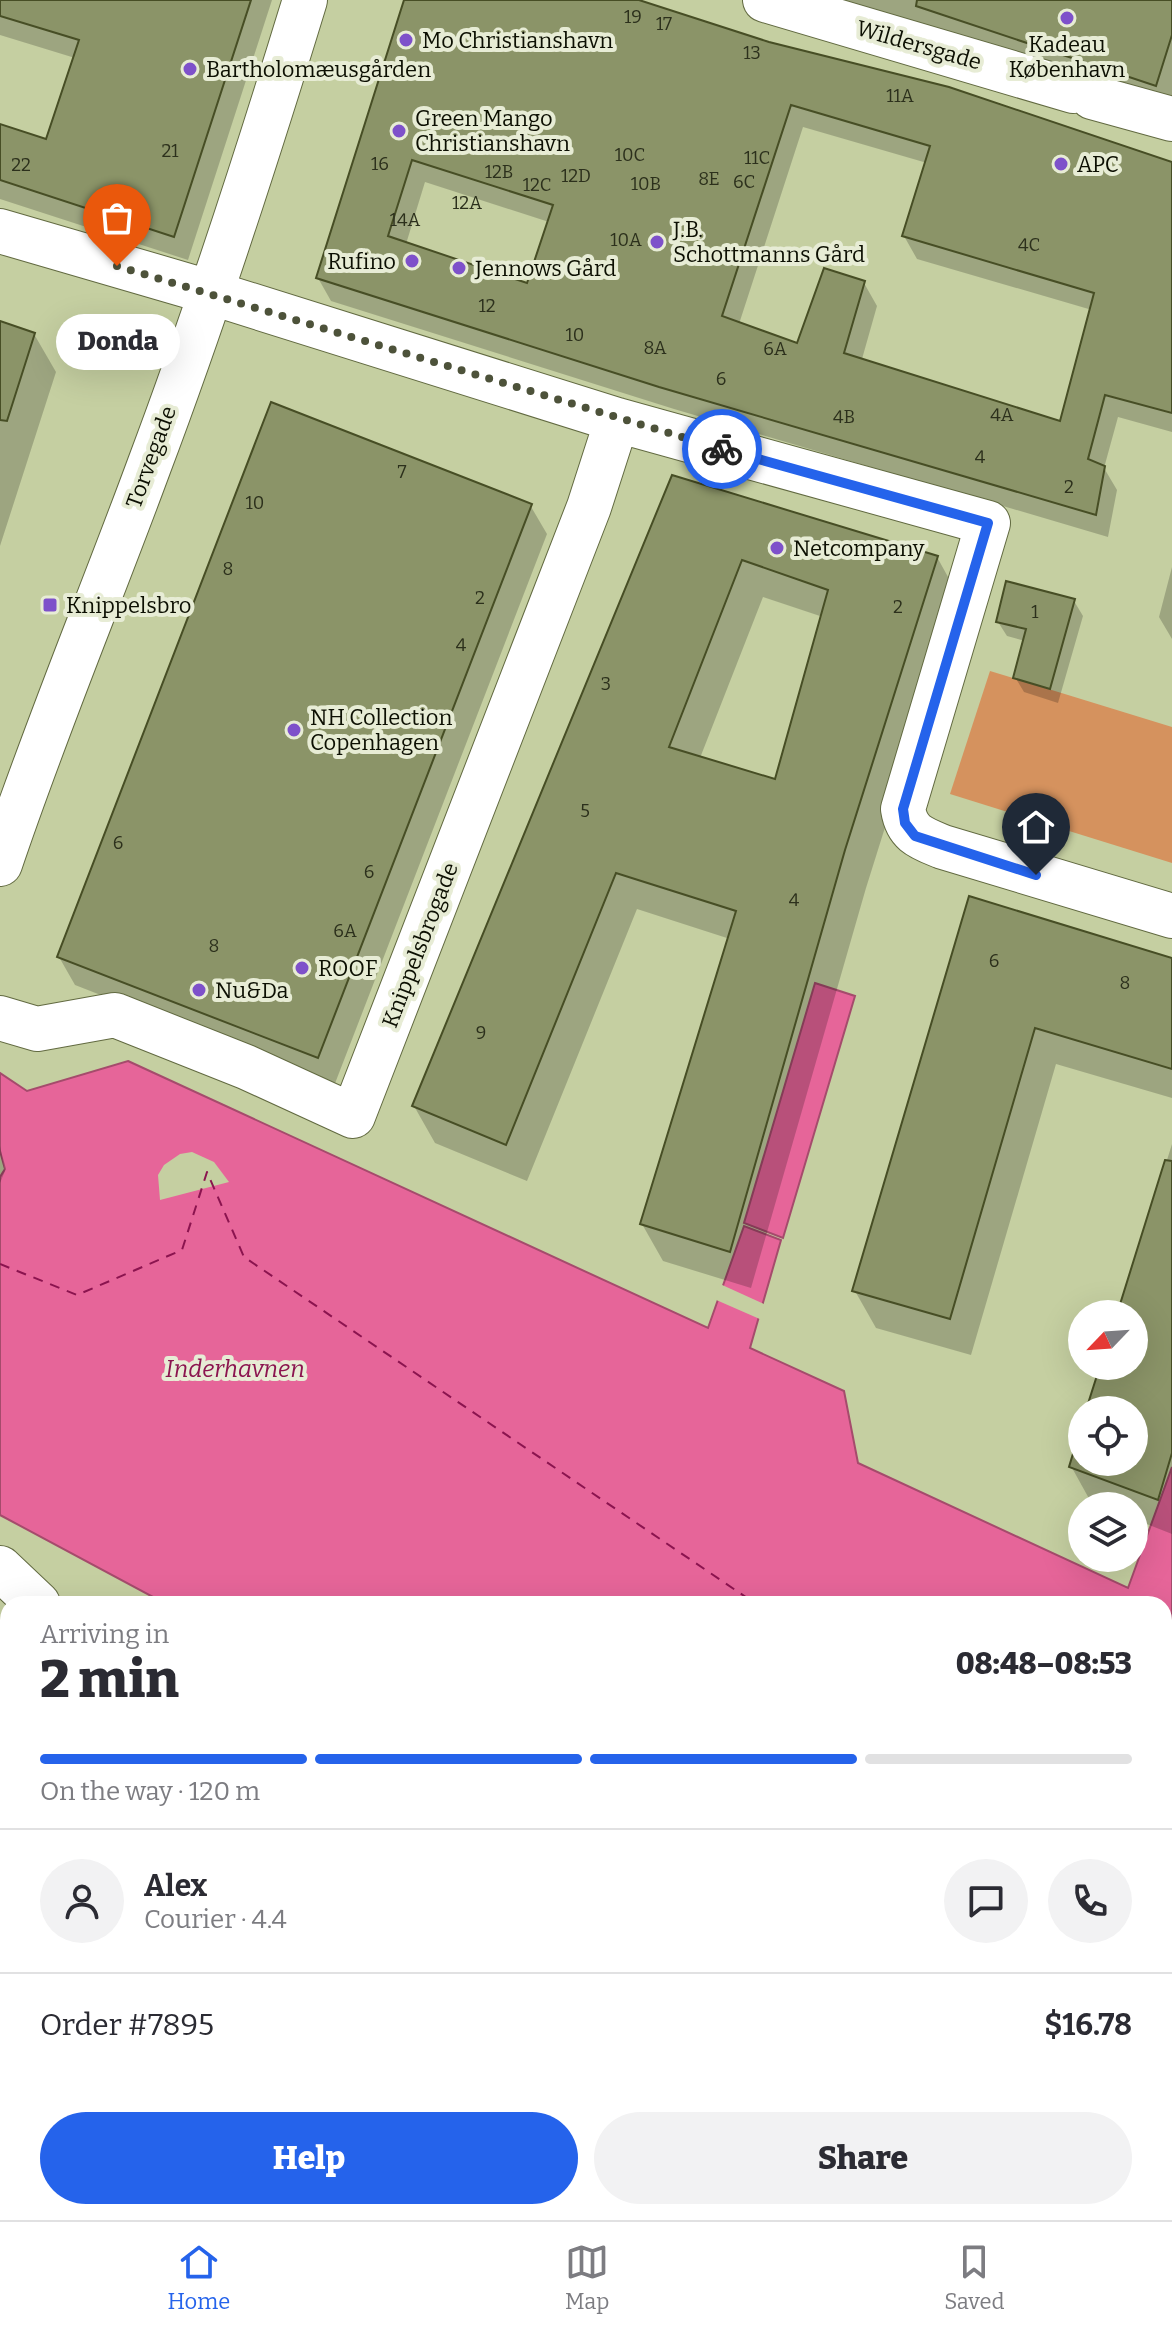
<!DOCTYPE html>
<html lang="en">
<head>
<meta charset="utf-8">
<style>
	:root { --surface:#fff; --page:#f2f2f3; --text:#2b2b33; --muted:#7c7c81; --line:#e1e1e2; --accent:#2563eb }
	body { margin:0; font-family:Bitter,serif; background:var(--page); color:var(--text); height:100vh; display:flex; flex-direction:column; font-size:30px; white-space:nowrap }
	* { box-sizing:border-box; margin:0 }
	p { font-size:26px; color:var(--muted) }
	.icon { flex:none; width:44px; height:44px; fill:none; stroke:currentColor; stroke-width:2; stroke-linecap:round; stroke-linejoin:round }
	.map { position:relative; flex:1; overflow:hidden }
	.details { position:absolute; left:0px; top:1596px; width:1172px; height:624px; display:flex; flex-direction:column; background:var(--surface); border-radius:24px 24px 0 0; box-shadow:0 8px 32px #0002 }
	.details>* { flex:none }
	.needle { width:52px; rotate:245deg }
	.fabs { position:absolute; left:1068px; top:1300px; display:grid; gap:16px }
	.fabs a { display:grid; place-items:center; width:80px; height:80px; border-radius:50%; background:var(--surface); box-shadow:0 8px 32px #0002; font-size:40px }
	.pin { position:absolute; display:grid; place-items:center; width:68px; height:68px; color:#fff; margin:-82px -34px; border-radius:50% 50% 50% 0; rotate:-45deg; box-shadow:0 0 8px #0007 }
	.pin .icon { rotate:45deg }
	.courier { position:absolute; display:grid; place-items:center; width:80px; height:80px; margin:-40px; border:6px solid #2563eb; border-radius:50%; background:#fff; color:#222; box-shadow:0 2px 10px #0007 }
	.bubble { position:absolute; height:56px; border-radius:28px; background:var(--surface); box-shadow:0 8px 32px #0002; font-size:26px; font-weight:800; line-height:56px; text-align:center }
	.overview em { font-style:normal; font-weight:800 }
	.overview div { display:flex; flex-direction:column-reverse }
	.overview { display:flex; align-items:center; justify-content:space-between; height:136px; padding:0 40px }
	h1 { font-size:52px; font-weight:800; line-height:60px }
	.bar { display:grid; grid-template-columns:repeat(4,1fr); gap:12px 8px; align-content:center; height:96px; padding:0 40px }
	.bar i { height:10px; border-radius:6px; background:var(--line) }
	.bar .current { background:var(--accent) }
	.bar p { grid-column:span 4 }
	.line { display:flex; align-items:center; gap:20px; padding:0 40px; border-top:2px solid var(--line) }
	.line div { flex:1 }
	.round { display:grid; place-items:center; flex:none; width:84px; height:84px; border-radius:42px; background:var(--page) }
	.cta { display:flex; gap:16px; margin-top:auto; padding:16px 40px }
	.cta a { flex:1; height:92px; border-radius:48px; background:var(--accent); color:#fff; font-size:32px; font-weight:800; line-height:92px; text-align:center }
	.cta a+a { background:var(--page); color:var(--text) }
	.menu { display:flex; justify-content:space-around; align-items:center; height:112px; border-top:2px solid var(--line); background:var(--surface); font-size:22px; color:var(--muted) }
	.menu a { display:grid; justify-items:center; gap:4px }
	.menu .current { color:var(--accent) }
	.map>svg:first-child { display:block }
	.green { fill:#d5925e }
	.water { fill:#e66599; stroke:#a54b6c; stroke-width:2 }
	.pier { fill:#c5cfa1 }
	.shadow { fill:#0003; fill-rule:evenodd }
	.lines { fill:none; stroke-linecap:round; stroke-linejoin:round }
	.ferry { stroke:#8b144f; stroke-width:2; stroke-dasharray:10 8; stroke-linecap:butt }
	.building { fill:#8b9468; stroke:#474e25; stroke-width:2; fill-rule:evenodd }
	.minor-casing { stroke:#626a41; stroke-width:46 }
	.major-casing { stroke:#626a41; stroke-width:46 }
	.minor { stroke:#fff; stroke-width:44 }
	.major { stroke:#fff; stroke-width:44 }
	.done { stroke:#4d523a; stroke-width:8; stroke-dasharray:0 14.4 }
	.route { stroke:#2563eb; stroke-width:10 }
	.poi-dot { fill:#7e51ca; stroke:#e7ecd5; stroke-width:3 }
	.labels { text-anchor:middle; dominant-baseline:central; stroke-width:8; stroke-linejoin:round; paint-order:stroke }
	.number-label { font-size:18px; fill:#2c301c }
	.poi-label { font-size:22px; fill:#0c0f02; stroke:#e7ecd5; text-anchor:start }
	.street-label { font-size:22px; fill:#0c0f02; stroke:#e7ecd5 }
	.water-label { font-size:24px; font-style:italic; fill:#8b144f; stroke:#e7ecd5 }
</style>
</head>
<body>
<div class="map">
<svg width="1172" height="2220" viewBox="0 0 1172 2220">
	<rect width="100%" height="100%" fill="#c5cfa1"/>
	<path class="green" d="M990 671 1172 727V863L950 794Z"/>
	<path class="water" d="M815 983 855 996 783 1238 744 1223Z
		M128 1061 708 1328 744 1226 781 1240 750 1348 844 1391 858 1463 1128 1588 1172 1467V2127L1167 2124 1164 2128V1604H166L0 1515V1177L5 1169 0 1151V1073L27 1091Z"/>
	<path class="pier" d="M192 1152 214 1162 229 1182 160 1200 158 1175 164 1165 180 1154Z
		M720 1284 766 1305 762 1320 714 1299Z"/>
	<path class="shadow" d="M0 0H272L188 260 0 199V126L48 141 75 58 0 35Z
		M406 0H633L1172 164V432L1118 417 1104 468 1117 490 1108 537 674 409 331 301 318 278ZM803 127 927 163 904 236 917 259 1092 310 1061 424 862 359 877 306 864 283 799 345 739 324ZM425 182 549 222 528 285 406 244Z
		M819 0H1172V104Z
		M0 323 34 334 56 372 0 546Z
		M673 478 937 557 958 595 866 888 751 1288 663 1261 642 1224 730 939 637 909 527 1181 435 1143 414 1106ZM763 597 823 617 776 782 700 758Z
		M530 505 547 534 334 1086 75 985 59 957Z
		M1172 567V639L1159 617Z
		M1074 601 1083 616 1058 703 1024 692 1015 677 1025 641 1007 636 998 622Z
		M970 898 1172 960V1098L1056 1064 971 1355 876 1328 855 1291Z
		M1172 1144V1534L1134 1519V1506L1092 1504 1071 1466 1082 1431V1462H1134V1410H1089L1102 1366H1134V1314H1119Z
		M0 1146 5 1171 0 1183Z
		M165 2212H258V2220H165Z
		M488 2212H682L683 2220H488Z
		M863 2212H1120L1135 2220H870Z"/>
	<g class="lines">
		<path class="ferry" d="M0 1264 77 1295 182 1250 207 1172 244 1257 756 1604
			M1164 1880 1172 1886"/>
	</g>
	<path class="building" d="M0 0H251L174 237 0 180V124L46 139 79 40 0 16Z
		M404 0H639L769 42 949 87 1172 162V413L1105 395 1088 459 1105 466 1096 515 659 387 316 278ZM791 105 930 146 902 236 1094 293 1060 421 844 353 865 281 824 268 797 343 722 316ZM412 160 553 205 527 283 388 236Z
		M917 0H1172V35L1156 86 916 6Z
		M0 321 35 333 7 421 0 420Z
		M271 402 532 504 318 1058 57 957Z
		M672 475 938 556 845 850 730 1252 640 1224 736 911 616 873 506 1145 412 1106ZM742 560 828 590 775 779 669 747Z
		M1006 581 1075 599 1050 689 1013 678 1026 629 996 622Z
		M969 896 1172 958V1069L1035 1028 950 1319 852 1291Z
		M1165 1160 1172 1161V1453L1158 1500 1069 1467 1082 1424V1462H1134V1410H1086L1100 1366H1134V1314H1117Z"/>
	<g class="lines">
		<g class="minor-casing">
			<path id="minor" d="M765 0 1073 91
				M1092 97 1172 119
				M0 231 209 292 617 420 988 523 903 809C907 834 921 838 943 847L1172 916
				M0 864C45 730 100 599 149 466 207 312 257 157 305 0
				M0 1018 37 1029 115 1015 246 1067 353 1116 589 507 617 420
				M0 1711 8 1680
				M0 1744 8 1903
				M22 2212V2220"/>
		</g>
		<g class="major-casing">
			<path id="major" d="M0 1568 38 1604
				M777 2212 784 2220"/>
		</g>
		<use href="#minor" class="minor"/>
		<use href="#major" class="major"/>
	</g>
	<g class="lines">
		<path class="done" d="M117 266 722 449"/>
		<path class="route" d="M722 449 988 523 903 809 905 823 915 836 1036 875"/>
	</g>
	<g class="poi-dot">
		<circle cx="1067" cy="18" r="8"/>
		<circle cx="406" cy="40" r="8"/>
		<circle cx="190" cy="69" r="8"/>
		<circle cx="399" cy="131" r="8"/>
		<circle cx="1061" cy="164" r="8"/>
		<circle cx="657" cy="242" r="8"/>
		<circle cx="412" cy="261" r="8"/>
		<circle cx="459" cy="268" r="8"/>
		<circle cx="777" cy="548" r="8"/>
		<rect x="42" y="597" width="16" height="16" rx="4"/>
		<circle cx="294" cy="730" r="8"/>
		<circle cx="302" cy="968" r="8"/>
		<circle cx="199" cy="990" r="8"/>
	</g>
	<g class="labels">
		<g class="number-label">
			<text x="633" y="17">19</text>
			<text x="664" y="24">17</text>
			<text x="752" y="53">13</text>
			<text x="900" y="96">11A</text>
			<text x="170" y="151">21</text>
			<text x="630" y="155">10C</text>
			<text x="757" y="158">11C</text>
			<text x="380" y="164">16</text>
			<text x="21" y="165">22</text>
			<text x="499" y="172">12B</text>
			<text x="576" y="176">12D</text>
			<text x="709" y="179">8E</text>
			<text x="744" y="182">6C</text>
			<text x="646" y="184">10B</text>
			<text x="537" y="185">12C</text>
			<text x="467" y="203">12A</text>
			<text x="405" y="220">14A</text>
			<text x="626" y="240">10A</text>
			<text x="1029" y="245">4C</text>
			<text x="487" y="306">12</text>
			<text x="575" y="335">10</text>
			<text x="655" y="348">8A</text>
			<text x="775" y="349">6A</text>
			<text x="721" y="379">6</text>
			<text x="1002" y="415">4A</text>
			<text x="844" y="417">4B</text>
			<text x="980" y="457">4</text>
			<text x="402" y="472">7</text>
			<text x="1069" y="487">2</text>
			<text x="255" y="503">10</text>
			<text x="228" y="569">8</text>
			<text x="480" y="598">2</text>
			<text x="898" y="607">2</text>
			<text x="1035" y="612">1</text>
			<text x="461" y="645">4</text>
			<text x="606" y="684">3</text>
			<text x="585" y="811">5</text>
			<text x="118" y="843">6</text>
			<text x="369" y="872">6</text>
			<text x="794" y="900">4</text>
			<text x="345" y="931">6A</text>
			<text x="214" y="946">8</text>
			<text x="994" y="961">6</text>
			<text x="1125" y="983">8</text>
			<text x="481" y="1033">9</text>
		</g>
		<g class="poi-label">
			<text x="422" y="40">Mo Christianshavn</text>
			<text x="1067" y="44" text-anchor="middle">Kadeau<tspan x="1067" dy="25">København</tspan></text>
			<text x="206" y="69">Bartholomæusgården</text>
			<text x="415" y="118">Green Mango<tspan x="415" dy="25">Christianshavn</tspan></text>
			<text x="1077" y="164">APC</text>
			<text x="673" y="229">J.B.<tspan x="673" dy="25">Schottmanns Gård</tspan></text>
			<text x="396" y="261" text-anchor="end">Rufino</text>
			<text x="475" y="268">Jennows Gård</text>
			<text x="793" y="548">Netcompany</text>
			<text x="66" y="605">Knippelsbro</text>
			<text x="310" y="717">NH Collection<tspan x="310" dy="25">Copenhagen</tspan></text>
			<text x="318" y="968">ROOF</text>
			<text x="215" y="990">Nu&amp;Da</text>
		</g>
		<g class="street-label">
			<text transform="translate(919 45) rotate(16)">Wildersgade</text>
			<text transform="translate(151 457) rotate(-70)">Torvegade</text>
			<text transform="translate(420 945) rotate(-69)">Knippelsbrogade</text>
		</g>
		<g class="water-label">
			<text x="235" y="1369">Inderhavnen</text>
		</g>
	</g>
</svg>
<div class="fabs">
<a><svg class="needle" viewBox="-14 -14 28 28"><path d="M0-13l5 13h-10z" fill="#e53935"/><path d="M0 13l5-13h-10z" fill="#7c7c81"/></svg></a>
<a><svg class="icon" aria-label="locate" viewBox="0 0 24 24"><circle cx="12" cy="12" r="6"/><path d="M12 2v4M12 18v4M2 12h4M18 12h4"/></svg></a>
<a><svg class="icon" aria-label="layers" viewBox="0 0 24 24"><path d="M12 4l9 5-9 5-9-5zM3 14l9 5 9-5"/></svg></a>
</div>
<div class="pin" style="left:117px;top:266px;background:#ea580c"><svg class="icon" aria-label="bag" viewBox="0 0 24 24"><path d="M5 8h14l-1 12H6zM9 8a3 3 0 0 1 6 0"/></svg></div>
<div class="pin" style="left:1036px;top:875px;background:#1f2937"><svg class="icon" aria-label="home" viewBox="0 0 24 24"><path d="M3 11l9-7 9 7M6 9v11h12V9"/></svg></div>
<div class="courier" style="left:722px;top:449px"><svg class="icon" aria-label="bike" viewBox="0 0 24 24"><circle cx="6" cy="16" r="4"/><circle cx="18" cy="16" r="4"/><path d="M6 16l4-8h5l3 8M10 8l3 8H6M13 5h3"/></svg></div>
<div class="bubble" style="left:56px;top:314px;width:124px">Donda</div>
<section class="details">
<div class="overview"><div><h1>2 min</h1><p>Arriving in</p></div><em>08:48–08:53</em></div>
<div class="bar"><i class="current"></i><i class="current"></i><i class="current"></i><i></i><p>On the way · 120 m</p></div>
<div class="line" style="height:144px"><a class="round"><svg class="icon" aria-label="person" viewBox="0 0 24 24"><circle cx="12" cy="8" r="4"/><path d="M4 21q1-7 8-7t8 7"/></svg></a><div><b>Alex</b><p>Courier · 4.4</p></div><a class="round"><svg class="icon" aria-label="chat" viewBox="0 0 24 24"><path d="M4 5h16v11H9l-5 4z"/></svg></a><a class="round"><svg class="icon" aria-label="phone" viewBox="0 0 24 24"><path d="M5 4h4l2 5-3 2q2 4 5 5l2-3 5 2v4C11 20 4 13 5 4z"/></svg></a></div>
<div class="line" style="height:104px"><div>Order #7895</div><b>$16.78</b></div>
<div class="cta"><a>Help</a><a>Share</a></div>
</section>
</div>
<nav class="menu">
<a class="current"><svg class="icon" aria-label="home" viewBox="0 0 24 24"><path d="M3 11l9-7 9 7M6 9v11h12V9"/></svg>Home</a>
<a><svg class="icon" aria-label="map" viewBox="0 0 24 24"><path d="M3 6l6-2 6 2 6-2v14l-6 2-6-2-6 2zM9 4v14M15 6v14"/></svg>Map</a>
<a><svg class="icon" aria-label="saved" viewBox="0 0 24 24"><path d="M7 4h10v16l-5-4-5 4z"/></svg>Saved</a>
</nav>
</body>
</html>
